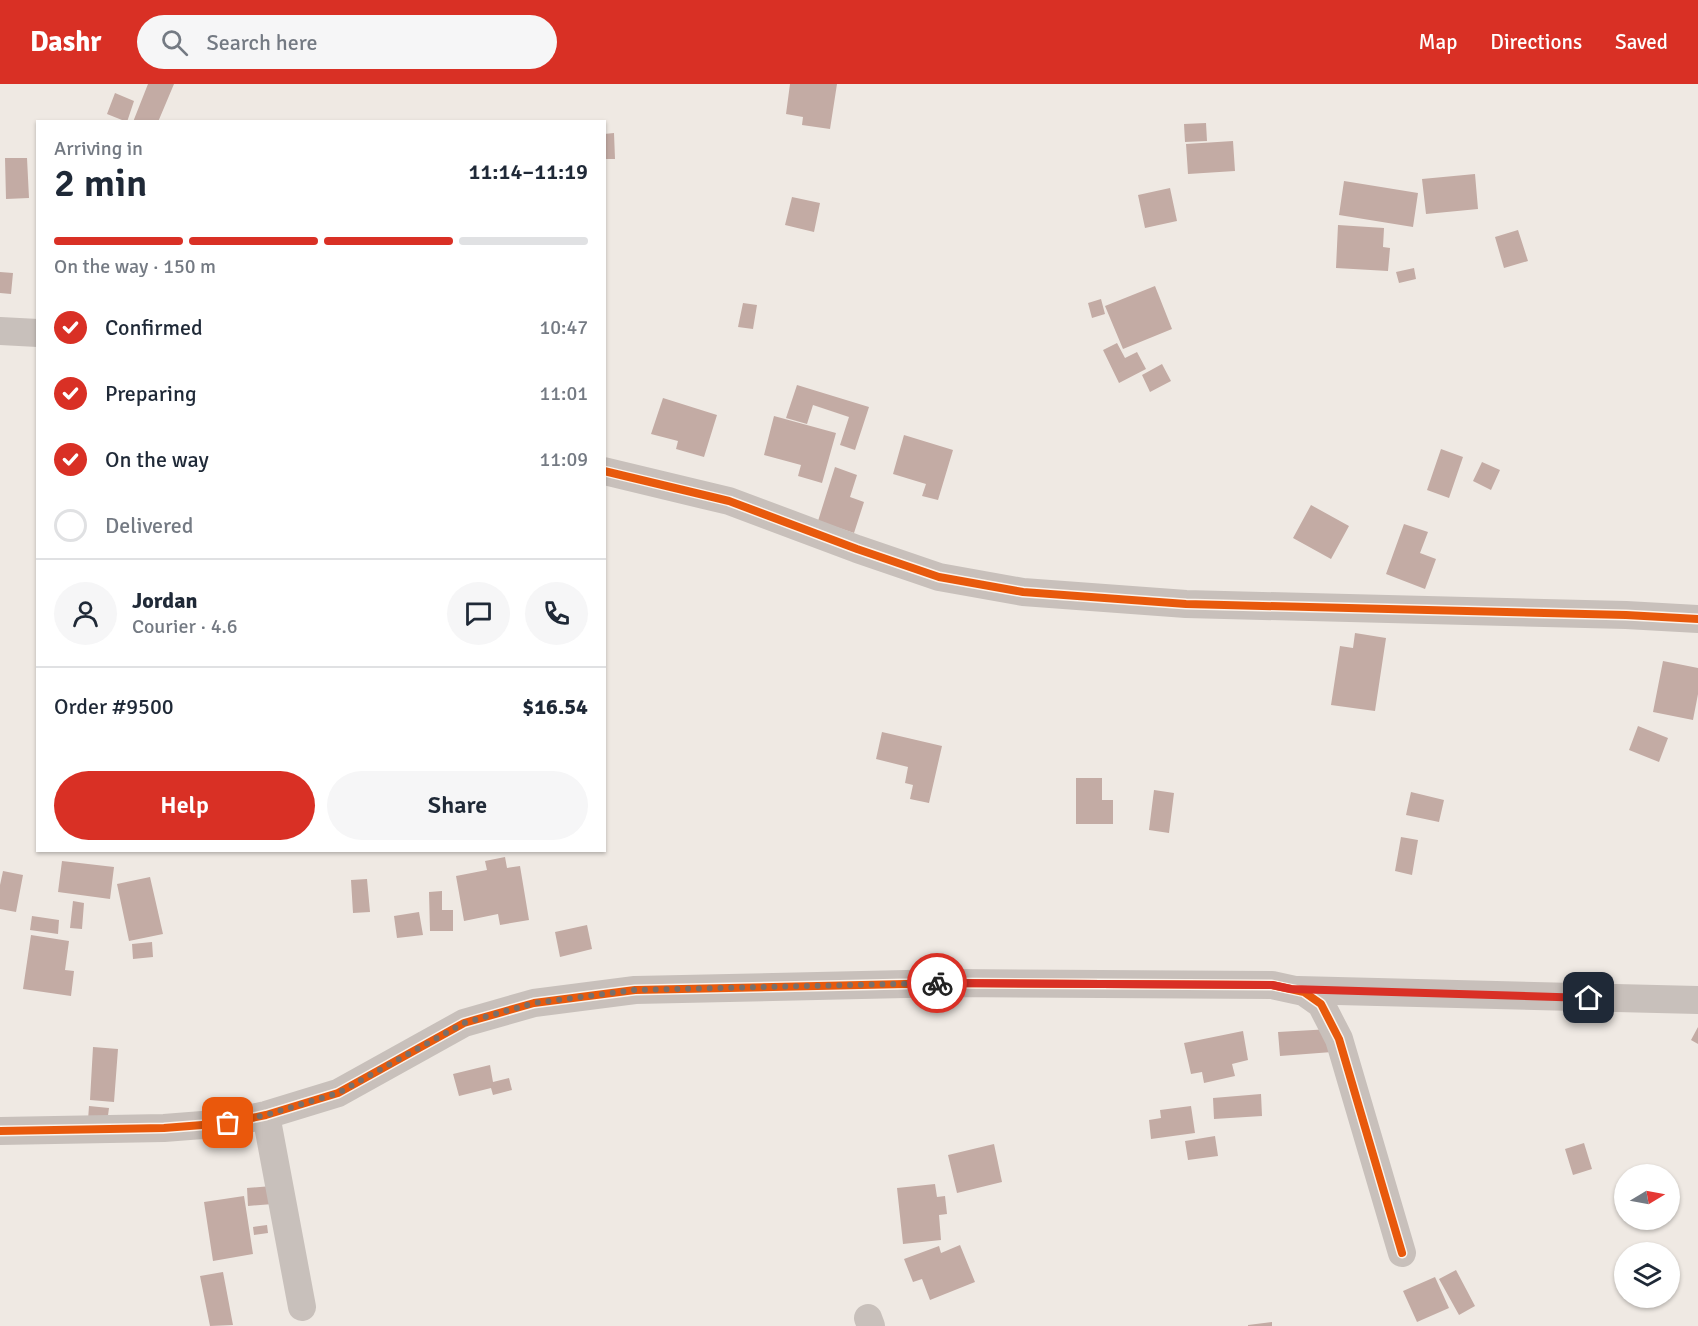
<!DOCTYPE html>
<html lang="en">
<head>
<meta charset="utf-8">
<style>
	:root { --surface:#fff; --page:#f6f6f7; --text:#1f2937; --muted:#747a83; --line:#e0e1e3; --accent:#d93025 }
	body { margin:0; font-family:Signika,sans-serif; background:var(--page); color:var(--text); height:100vh; display:flex; flex-direction:column; font-size:22px; white-space:nowrap }
	* { box-sizing:border-box; margin:0 }
	p { font-size:20px; color:var(--muted) }
	.icon { flex:none; width:33px; height:33px; fill:none; stroke:currentColor; stroke-width:2; stroke-linecap:round; stroke-linejoin:round }
	.map { position:relative; flex:1; overflow:hidden }
	.drawer { position:absolute; left:36px; top:36px; width:570px; height:732px; display:flex; flex-direction:column; background:var(--surface); border-radius:0px; box-shadow:0 2px 4px #0004 }
	.drawer>* { flex:none }
	.needle { width:39px; rotate:80deg }
	.buttons { position:absolute; left:1614px; top:1080px; display:grid; gap:12px }
	.buttons a { display:grid; place-items:center; width:66px; height:66px; border-radius:50%; background:var(--surface); box-shadow:0 2px 4px #0004; font-size:30px }
	.pin { position:absolute; display:grid; place-items:center; width:51px; height:51px; color:#fff; margin:-26px; border-radius:12px; box-shadow:0 3px 9px #0006 }
	.courier { position:absolute; display:grid; place-items:center; width:60px; height:60px; margin:-30px; border:4px solid #d93025; border-radius:50%; background:#fff; color:#222; box-shadow:0 2px 8px #0007 }
	.summary em { font-style:normal; font-weight:600 }
	.summary div { display:flex; flex-direction:column-reverse }
	.summary { display:flex; align-items:center; justify-content:space-between; height:102px; padding:0 18px }
	h1 { font-size:39px; font-weight:600; line-height:45px }
	.bar { display:grid; grid-template-columns:repeat(4,1fr); gap:9px 6px; align-content:center; height:72px; padding:0 18px }
	.bar i { height:8px; border-radius:4px; background:var(--line) }
	.bar .selected { background:var(--accent) }
	.bar p { grid-column:span 4 }
	.line { display:flex; align-items:center; gap:15px; padding:0 18px; border-top:2px solid var(--line) }
	.line div { flex:1 }
	.round { display:grid; place-items:center; flex:none; width:63px; height:63px; border-radius:32px; background:var(--page) }
	ol { padding:0 18px; list-style:none }
	li { display:flex; align-items:center; gap:18px; height:66px }
	li p { margin-inline-start:auto }
	li .icon { padding:6px; border-radius:50%; background:var(--accent); color:#fff; stroke-width:4 }
	li:last-child { color:var(--muted) }
	li i { width:33px; height:33px; border:3px solid var(--line); border-radius:50% }
	.action { display:flex; gap:12px; margin-top:auto; padding:12px 18px }
	.action a { flex:1; height:69px; border-radius:36px; background:var(--accent); color:#fff; font-size:24px; font-weight:600; line-height:69px; text-align:center }
	.action a+a { background:var(--page); color:var(--text) }
	header { display:flex; align-items:center; gap:36px; box-sizing:border-box; height:84px; padding:0 30px; background:var(--accent); color:#fff }
	header strong { font-size:28px }
	nav { display:flex; gap:33px; margin-inline-start:auto; font-size:21px }
	.search { width:420px; height:54px; background:var(--page); display:flex; align-items:center; gap:15px; box-sizing:border-box; padding:0 21px; border-radius:33px; color:var(--muted); font-size:22px }
	.map>svg:first-child { display:block }
	.building { fill:#c3aba4 }
	.lines { fill:none; stroke-linecap:round; stroke-linejoin:round }
	.minor { stroke:#c8c0bb; stroke-width:28 }
	.cycleway-casing { stroke:#fbf3eb; stroke-width:11 }
	.cycleway { stroke:#e8590c; stroke-width:8 }
	.done { stroke:#796f6a; stroke-width:6; stroke-dasharray:0 10.8 }
	.route { stroke:#d93025; stroke-width:8 }
</style>
</head>
<body>
<header>
<strong>Dashr</strong>
<div class="search"><svg class="icon" aria-label="search" viewBox="0 0 24 24"><circle cx="10" cy="10" r="6"/><path d="M15 15l6 6"/></svg>Search here</div>
<nav><a>Map</a><a>Directions</a><a>Saved</a></nav>
</header>
<div class="map">
<svg width="1698" height="1242" viewBox="0 0 1698 1242">
	<rect width="100%" height="100%" fill="#efe9e3"/>
	<path class="building" d="M148 0H174L158 38H133Z
		M790 0H837L830 45 802 41 803 33 786 30Z
		M115 9 134 17 127 38 107 30Z
		M1206 39 1207 57 1185 58 1184 40Z
		M614 49 615 75H604V50Z
		M1233 57 1235 87 1188 90 1186 60Z
		M5 74H27L29 114 6 115Z
		M1475 90 1478 125 1426 130 1422 95Z
		M1344 97 1418 109 1413 143 1339 131Z
		M1170 104 1177 137 1145 144 1138 111Z
		M792 113 820 119 814 148 785 141Z
		M1338 141 1384 144 1383 163 1390 164 1388 187 1336 184Z
		M1518 146 1528 177 1504 184 1495 153Z
		M1414 184 1416 195 1399 199 1396 188Z
		M0 188 13 189 11 210 0 209Z
		M1155 202 1172 245 1123 265 1105 222Z
		M1101 215 1105 230 1092 234 1088 219Z
		M743 219 757 221 753 245 738 243Z
		M1117 259 1125 274 1137 268 1146 285 1119 299 1103 266Z
		M1162 280 1171 297 1150 308 1142 291Z
		M797 301 869 323 855 366 840 361 849 333 813 321 807 340 786 334Z
		M663 314 717 331 704 373 676 365 678 357 651 350Z
		M774 332 836 349 822 399 798 392 801 381 764 371Z
		M904 351 953 366 938 416 922 412 926 400 893 390Z
		M1441 365 1463 373 1449 414 1427 406Z
		M1482 378 1500 386 1491 406 1473 397Z
		M835 383 857 391 850 413 864 418 854 449 818 437Z
		M1311 421 1349 442 1331 475 1293 454Z
		M1404 440 1428 448 1420 469 1436 475 1425 505 1386 490Z
		M1355 549 1386 554 1375 627 1331 621 1340 562 1353 564Z
		M1663 577 1698 584V610L1693 636 1653 628Z
		M1638 642 1668 654 1659 678 1629 666Z
		M882 648 942 662 929 719 910 715 913 701 905 699 908 683 876 675Z
		M1076 694H1102V716H1113V740H1076Z
		M1154 706 1174 709 1169 749 1149 746Z
		M1411 708 1444 716 1439 738 1406 731Z
		M1401 753 1418 756 1412 791 1395 787Z
		M505 773 507 784 520 782 529 836 500 841 498 830 464 837 456 792 487 786 485 777Z
		M62 777 114 783 110 815 58 808Z
		M3 787 23 791 16 828 0 825V801Z
		M150 793 163 850 129 857 117 800Z
		M367 795 370 828 353 829 351 796Z
		M442 807V826H453V847H430L429 808Z
		M73 817 84 819 82 845 70 844Z
		M419 828 423 851 397 854 394 832Z
		M32 832 59 836 58 850 30 846Z
		M587 841 592 865 560 873 555 848Z
		M31 851 69 857 65 886 74 887 71 912 23 905Z
		M152 858 153 873 133 875 132 860Z
		M1698 943V960L1691 956Z
		M1331 945 1332 968 1280 972 1278 948Z
		M1243 947 1248 976 1232 980 1235 992 1204 999 1202 988 1191 990 1184 959Z
		M93 963 118 965 114 1018 90 1016Z
		M490 981 493 998 509 994 512 1006 493 1011 491 1004 459 1012 453 990Z
		M1261 1010 1262 1032 1214 1035 1213 1014Z
		M89 1022 109 1024 107 1039 88 1036Z
		M1191 1022 1195 1049 1151 1055 1149 1036 1161 1034 1160 1026Z
		M1215 1052 1218 1072 1188 1076 1185 1057Z
		M1584 1059 1592 1085 1573 1091 1565 1065Z
		M994 1060 1002 1098 957 1109 948 1071Z
		M935 1100 937 1113 945 1112 947 1130 939 1131 941 1156 903 1160 897 1104Z
		M272 1102 273 1120 248 1122 247 1104Z
		M244 1112 253 1170 213 1177 204 1118Z
		M267 1141 268 1149 254 1151 253 1143Z
		M960 1161 975 1198 930 1216 922 1195 913 1198 904 1175 939 1162 941 1169Z
		M1456 1186 1475 1222 1459 1231 1439 1195Z
		M223 1188 233 1241 210 1242 200 1192Z
		M1435 1193 1449 1224 1417 1238 1403 1207Z
		M1272 1238V1242H1248V1241Z"/>
	<g class="lines">
		<path class="minor" d="M0 247 38 249
			M604 387 729 417 857 465 939 493 1023 508 1186 520 1626 531 1698 535
			M1298 906 1698 916
			M266 1031 302 1223
			M0 1047 164 1044 228 1039 266 1031 338 1009 464 939 534 919 635 906 950 899 1272 901 1304 908 1321 920 1339 955 1402 1169
			M868 1234 871 1242"/>
		<g class="cycleway-casing">
			<path id="cycleway" d="M604 387 729 417 857 465 939 493 1023 508 1186 520 1626 531 1698 535
				M0 1047 164 1044 228 1039 266 1031 338 1009 464 939 534 919 635 906 950 899 1272 901 1304 908 1321 920 1339 955 1402 1169"/>
		</g>
		<use href="#cycleway" class="cycleway"/>
	</g>
	<g class="lines">
		<path class="done" d="M228 1039 266 1031 338 1009 464 939 534 919 635 906 937 899"/>
		<path class="route" d="M937 899 1272 901 1291 905 1589 914"/>
	</g>
</svg>
<div class="buttons">
<a><svg class="needle" viewBox="-14 -14 28 28"><path d="M0-13l5 13h-10z" fill="#e53935"/><path d="M0 13l5-13h-10z" fill="#747a83"/></svg></a>
<a><svg class="icon" aria-label="layers" viewBox="0 0 24 24"><path d="M12 4l9 5-9 5-9-5zM3 14l9 5 9-5"/></svg></a>
</div>
<div class="pin" style="left:228px;top:1039px;background:#ea580c"><svg class="icon" aria-label="bag" viewBox="0 0 24 24"><path d="M5 8h14l-1 12H6zM9 8a3 3 0 0 1 6 0"/></svg></div>
<div class="pin" style="left:1589px;top:914px;background:#1f2937"><svg class="icon" aria-label="home" viewBox="0 0 24 24"><path d="M3 11l9-7 9 7M6 9v11h12V9"/></svg></div>
<div class="courier" style="left:937px;top:899px"><svg class="icon" aria-label="bike" viewBox="0 0 24 24"><circle cx="6" cy="16" r="4"/><circle cx="18" cy="16" r="4"/><path d="M6 16l4-8h5l3 8M10 8l3 8H6M13 5h3"/></svg></div>
<section class="drawer">
<div class="summary"><div><h1>2 min</h1><p>Arriving in</p></div><em>11:14–11:19</em></div>
<div class="bar"><i class="selected"></i><i class="selected"></i><i class="selected"></i><i></i><p>On the way · 150 m</p></div>
<ol>
<li><svg class="icon" aria-label="check" viewBox="0 0 24 24"><path d="M5 12l5 5 9-10"/></svg>Confirmed<p>10:47</p></li>
<li><svg class="icon" aria-label="check" viewBox="0 0 24 24"><path d="M5 12l5 5 9-10"/></svg>Preparing<p>11:01</p></li>
<li><svg class="icon" aria-label="check" viewBox="0 0 24 24"><path d="M5 12l5 5 9-10"/></svg>On the way<p>11:09</p></li>
<li><i></i>Delivered</li>
</ol>
<div class="line" style="height:108px"><a class="round"><svg class="icon" aria-label="person" viewBox="0 0 24 24"><circle cx="12" cy="8" r="4"/><path d="M4 21q1-7 8-7t8 7"/></svg></a><div><b>Jordan</b><p>Courier · 4.6</p></div><a class="round"><svg class="icon" aria-label="chat" viewBox="0 0 24 24"><path d="M4 5h16v11H9l-5 4z"/></svg></a><a class="round"><svg class="icon" aria-label="phone" viewBox="0 0 24 24"><path d="M5 4h4l2 5-3 2q2 4 5 5l2-3 5 2v4C11 20 4 13 5 4z"/></svg></a></div>
<div class="line" style="height:78px"><div>Order #9500</div><b>$16.54</b></div>
<div class="action"><a>Help</a><a>Share</a></div>
</section>
</div>
</body>
</html>
